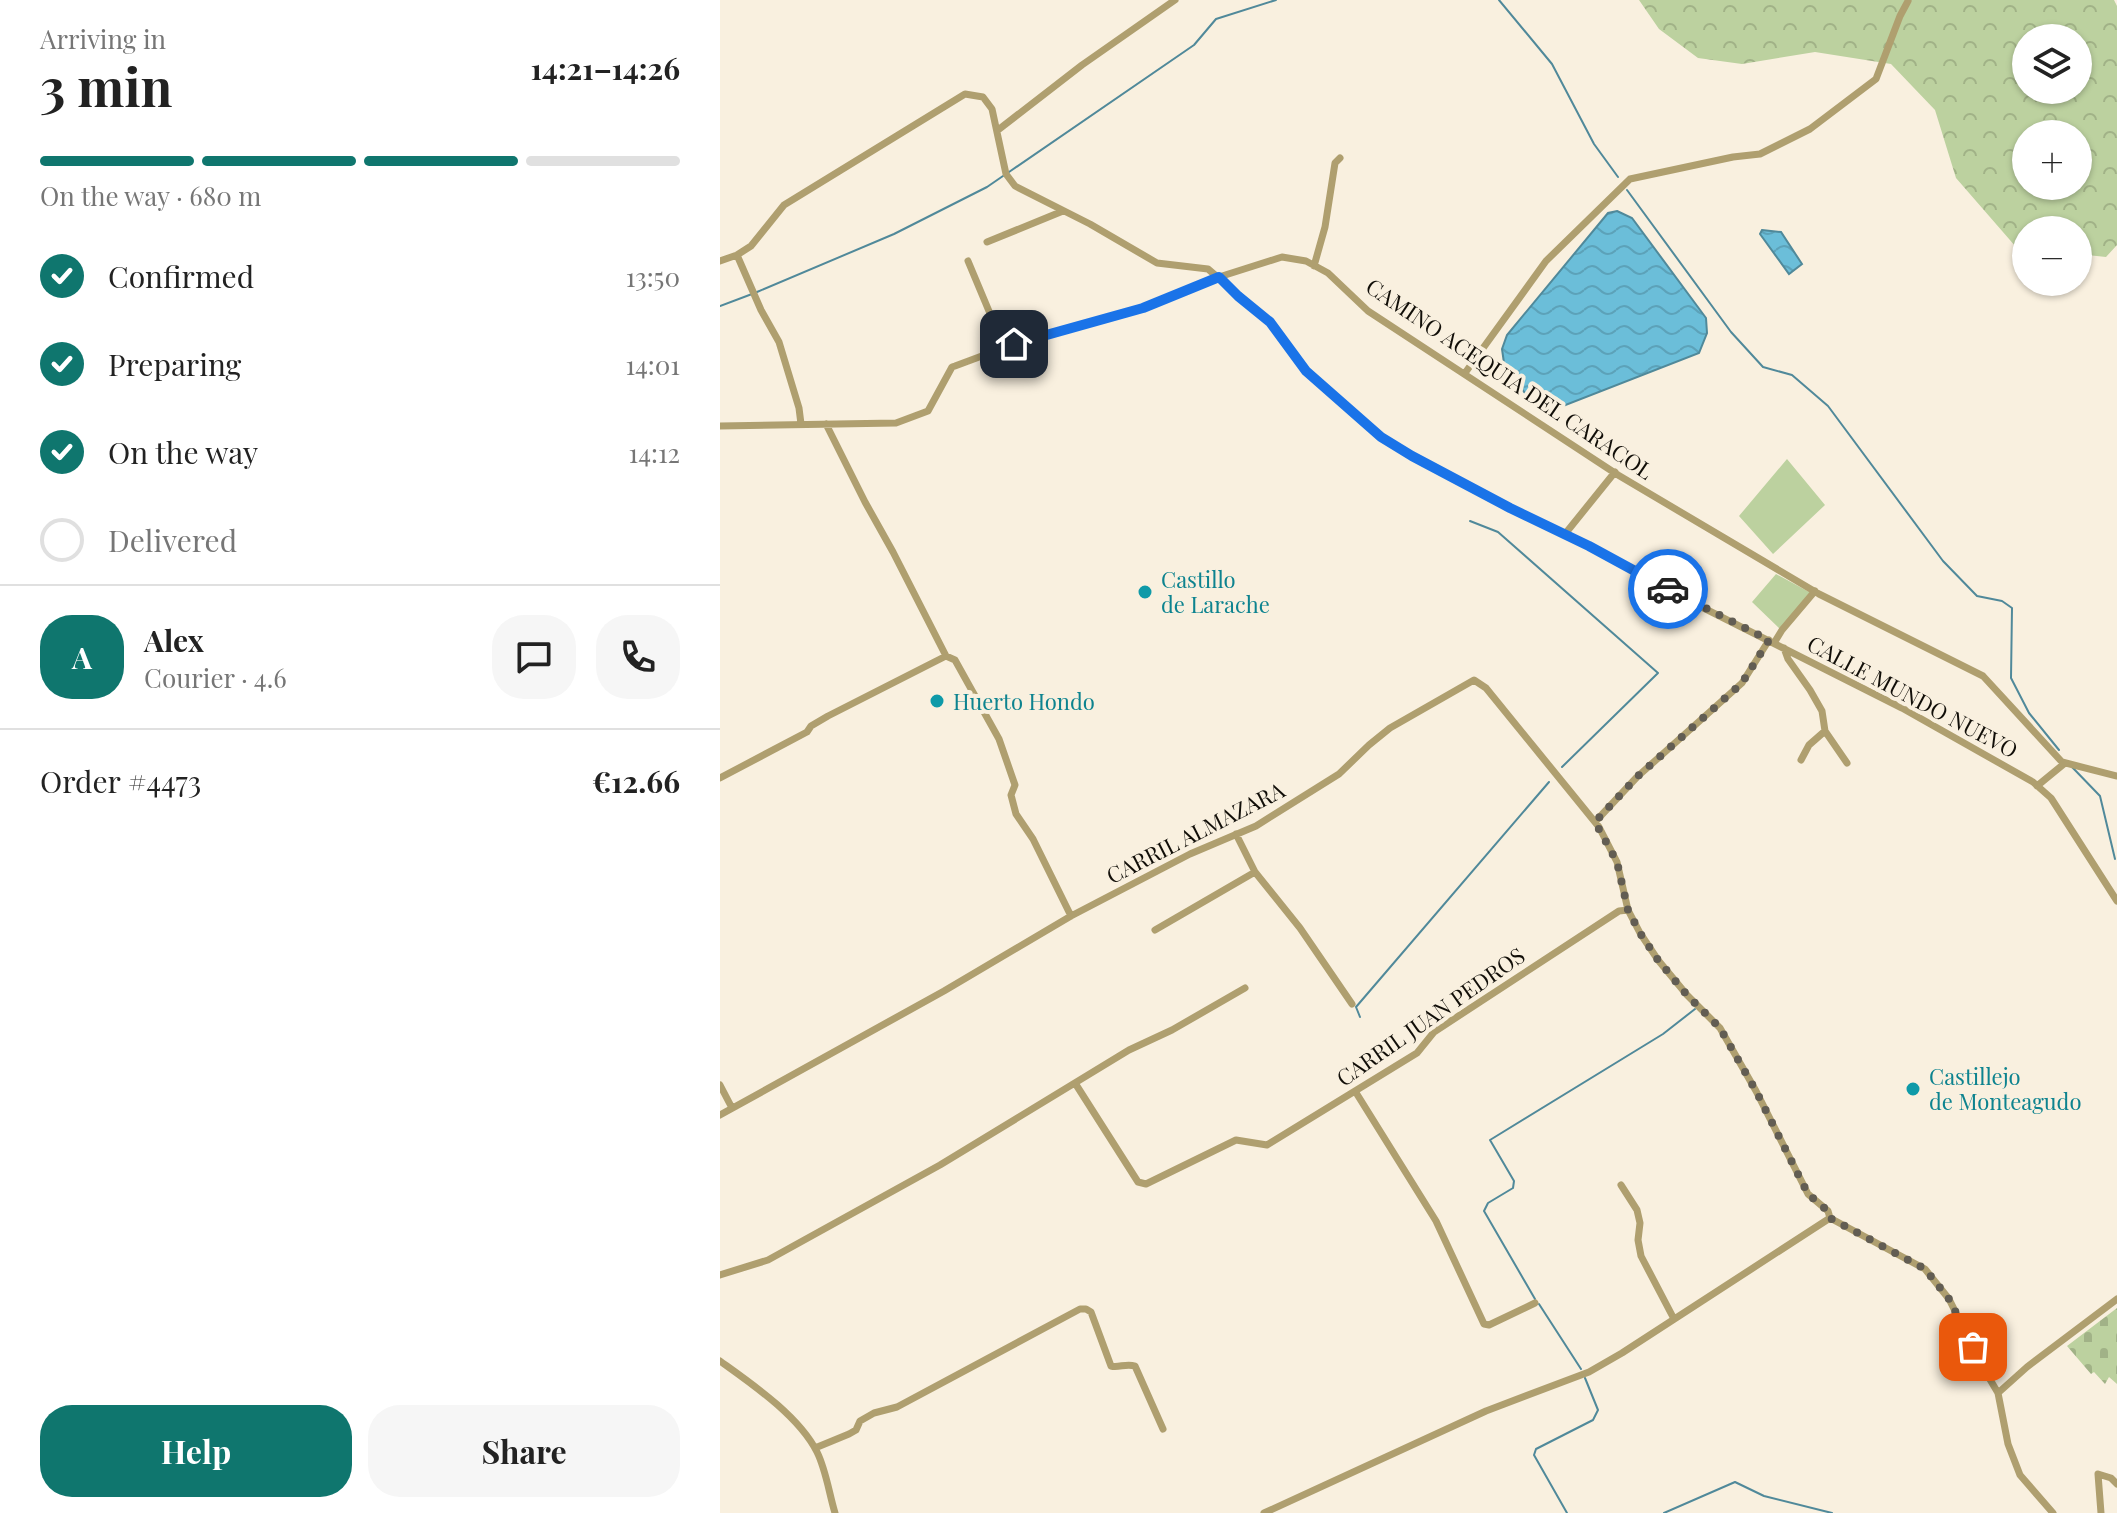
<!DOCTYPE html>
<html lang="en">
<head>
<meta charset="utf-8">
<style>
	:root { --surface:#fff; --page:#f6f6f6; --text:#222; --muted:#767676; --line:#e0e0e0; --accent:#0f766e }
	body { margin:0; font-family:"Playfair Display",serif; background:var(--page); color:var(--text); height:100vh; display:flex; flex-direction:column; font-size:30px; white-space:nowrap }
	* { box-sizing:border-box; margin:0 }
	p { font-size:26px; color:var(--muted) }
	.icon { flex:none; width:44px; height:44px; fill:none; stroke:currentColor; stroke-width:2; stroke-linecap:round; stroke-linejoin:round }
	.map { position:relative; flex:1; overflow:hidden }
	.drawer { display:flex; flex-direction:column; background:var(--surface); width:720px }
	.drawer>* { flex:none }
	.fabs { position:absolute; left:1292px; top:24px; display:grid; gap:16px }
	.fabs a { display:grid; place-items:center; width:80px; height:80px; border-radius:50%; background:var(--surface); box-shadow:0 2px 6px #0004; font-size:40px }
	.pin { position:absolute; display:grid; place-items:center; width:68px; height:68px; color:#fff; margin:-34px; border-radius:16px; box-shadow:0 4px 12px #0006 }
	.courier { position:absolute; display:grid; place-items:center; width:80px; height:80px; margin:-40px; border:6px solid #1a73e8; border-radius:50%; background:#fff; color:#222; box-shadow:0 2px 10px #0007 }
	.overview em { font-style:normal; font-weight:700 }
	.overview div { display:flex; flex-direction:column-reverse }
	.overview { display:flex; align-items:center; justify-content:space-between; height:136px; padding:0 40px }
	h1 { font-size:52px; font-weight:700; line-height:60px }
	.bar { display:grid; grid-template-columns:repeat(4,1fr); gap:12px 8px; align-content:center; height:96px; padding:0 40px }
	.bar i { height:10px; border-radius:6px; background:var(--line) }
	.bar .on { background:var(--accent) }
	.bar p { grid-column:span 4 }
	.line { display:flex; align-items:center; gap:20px; padding:0 40px; border-top:2px solid var(--line) }
	.line div { flex:1 }
	.round { display:grid; place-items:center; flex:none; width:84px; height:84px; border-radius:32px; background:var(--page) }
	ol { padding:0 40px; list-style:none }
	li { display:flex; align-items:center; gap:24px; height:88px }
	li p { margin-inline-start:auto }
	li .icon { padding:8px; border-radius:50%; background:var(--accent); color:#fff; stroke-width:4 }
	li:last-child { color:var(--muted) }
	li i { width:44px; height:44px; border:4px solid var(--line); border-radius:50% }
	.button { display:flex; gap:16px; margin-top:auto; padding:16px 40px }
	.button a { flex:1; height:92px; border-radius:32px; background:var(--accent); color:#fff; font-size:32px; font-weight:700; line-height:92px; text-align:center }
	.button a+a { background:var(--page); color:var(--text) }
	main { display:flex; flex:1; min-height:0 }
	.map>svg:first-child { display:block }
	.green { fill:#bcd19f }
	.forest { fill:url(#forest-crowns); fill-rule:evenodd }
	.cemetery { fill:url(#cemetery-stones) }
	.water { fill:url(#water-waves); stroke:#50899a; stroke-width:2 }
	.lines { fill:none; stroke-linecap:round; stroke-linejoin:round }
	.stream { stroke:#50899a; stroke-width:2 }
	.street { stroke:#af9f6f; stroke-width:7 }
	.done { stroke:#625d53; stroke-width:8; stroke-dasharray:0 14.4 }
	.route { stroke:#1a73e8; stroke-width:10 }
	.culture-dot { fill:#0f9aa8; stroke:#f9f0df; stroke-width:3 }
	.labels { text-anchor:middle; dominant-baseline:central; stroke-width:8; stroke-linejoin:round; paint-order:stroke }
	.street-label { font-size:22px; fill:#110e08; stroke:#f9f0df }
	.culture-label { font-size:22px; fill:#0d838f; stroke:#f9f0df; text-anchor:start }
</style>
</head>
<body>
<main>
<section class="drawer">
<div class="overview"><div><h1>3 min</h1><p>Arriving in</p></div><em>14:21–14:26</em></div>
<div class="bar"><i class="on"></i><i class="on"></i><i class="on"></i><i></i><p>On the way · 680 m</p></div>
<ol>
<li><svg class="icon" aria-label="check" viewBox="0 0 24 24"><path d="M5 12l5 5 9-10"/></svg>Confirmed<p>13:50</p></li>
<li><svg class="icon" aria-label="check" viewBox="0 0 24 24"><path d="M5 12l5 5 9-10"/></svg>Preparing<p>14:01</p></li>
<li><svg class="icon" aria-label="check" viewBox="0 0 24 24"><path d="M5 12l5 5 9-10"/></svg>On the way<p>14:12</p></li>
<li><i></i>Delivered</li>
</ol>
<div class="line" style="height:144px"><b class="round" style="background:var(--accent);color:#fff">A</b><div><b>Alex</b><p>Courier · 4.6</p></div><a class="round"><svg class="icon" aria-label="chat" viewBox="0 0 24 24"><path d="M4 5h16v11H9l-5 4z"/></svg></a><a class="round"><svg class="icon" aria-label="phone" viewBox="0 0 24 24"><path d="M5 4h4l2 5-3 2q2 4 5 5l2-3 5 2v4C11 20 4 13 5 4z"/></svg></a></div>
<div class="line" style="height:104px"><div>Order #4473</div><b>€12.66</b></div>
<div class="button"><a>Help</a><a>Share</a></div>
</section>
<div class="map">
<svg width="1397" height="1513" viewBox="0 0 1397 1513">
	<defs>
		<pattern id="forest-crowns" width="20" height="18" patternUnits="userSpaceOnUse" patternTransform="scale(2)"><rect width="20" height="18" fill="#bcd19f"/><path d="M2 6a3 3 0 1 1 6 0M12 15a3 3 0 1 1 6 0" fill="none" stroke="#a1b287"/></pattern>
		<pattern id="cemetery-stones" width="16" height="16" patternUnits="userSpaceOnUse" patternTransform="scale(2)"><rect width="16" height="16" fill="#bcd19f"/><path d="M2 7V4a2 2 0 0 1 4 0v3zM10 15v-3a2 2 0 0 1 4 0v3z" fill="#a1b287"/></pattern>
		<pattern id="water-waves" width="16" height="10" patternUnits="userSpaceOnUse" patternTransform="scale(2)"><rect width="16" height="10" fill="#6bbed9"/><path d="M0 5q4-4 8 0t8 0" fill="none" stroke="#5ca2b9"/></pattern>
	</defs>
	<rect width="100%" height="100%" fill="#f9f0df"/>
	<path class="green" d="M1067 459 1105 505 1053 554 1019 516Z
		M1056 574 1091 593 1060 629 1032 602Z"/>
	<path class="forest" d="M919 0H1394L1397 6V245L1386 257 1358 254V230H1306V248L1296 247 1236 178 1215 110 1171 64 1095 52 1022 64 978 58 939 29ZM1306 38H1358V90H1306ZM1306 134H1358V186H1306Z"/>
	<path class="cemetery" d="M1397 1308V1384L1389 1377 1385 1384 1374 1372 1371 1374 1347 1346Z"/>
	<path class="water" d="M897 211 912 218 986 318 987 333 979 353 843 406 823 405 805 393 785 370 782 349 787 335 888 213Z
		M1042 230 1061 232 1082 264 1069 274 1040 234Z"/>
	<g class="lines">
		<path class="stream" d="M779 0 832 64 874 144 898 177
			M289 172 474 45 496 19 556 0
			M907 190 1011 332 1043 367 1072 375 1108 406 1223 561 1257 596 1282 601 1292 608 1291 678 1309 713 1339 750
			M37 292 174 234 267 187 283 176
			M0 306 32 294
			M750 521 778 532 938 673 842 767
			M1352 767 1380 796 1395 859
			M640 1017 636 1007 829 782
			M815 1299 764 1211 768 1203 793 1188 794 1181 770 1140 943 1034 975 1009
			M819 1304 861 1369
			M847 1513 814 1455 816 1449 873 1420 878 1410 865 1378
			M944 1513 1015 1482 1044 1496 1112 1513"/>
		<path class="street" d="M278 130 362 65 455 0
			M267 242 343 211
			M17 255 41 310 59 342 79 408 81 424
			M0 261 17 255 31 246 64 205 245 94 263 97 272 109 286 174 295 186 370 224 437 263 488 269 550 322 586 371 661 437 692 456 790 508 869 546 954 593 1182 708 1313 782 1331 798 1397 901
			M248 261 284 347
			M594 266 605 227 615 163 620 158
			M745 373 826 261 910 179 1013 157 1040 154 1090 129 1156 79 1180 16 1188 1
			M106 424 145 502 173 552 226 656 235 660 279 739 295 785 291 795 296 814 313 839 351 916
			M0 426 176 423 208 411 232 367 235 366 294 344 423 308 499 277 562 257 586 261 608 273 648 311 898 475 1099 594 1263 676 1342 762 1397 776
			M845 534 895 472
			M1054 643 1062 630 1095 591
			M1064 648 1068 659 1090 690 1102 711 1105 731 1127 763
			M1081 760 1089 745 1105 731
			M0 778 87 732 91 726 108 716 226 656
			M1317 786 1345 763
			M875 822 917 777 1022 683 1049 640
			M516 834 535 872 580 928 632 1004
			M435 930 535 872
			M355 1083 418 1182 426 1184 516 1140 547 1145 697 1053 714 1032 899 911 908 910
			M0 1085 12 1108
			M635 1091 716 1221 764 1324 769 1325 815 1303
			M0 1115 224 991 351 916 470 854 536 826 619 774 649 745 670 728 754 680 766 688 879 827 897 862 908 910 920 933 938 960 967 995 1000 1028 1036 1091 1088 1194 1108 1211 1110 1218 1205 1269 1229 1299 1265 1371 1278 1393 1288 1444 1300 1475 1333 1513
			M901 1185 917 1210 920 1223 918 1240 921 1256 954 1319
			M0 1275 48 1260 220 1165 409 1050 452 1030 525 988
			M0 1361C32 1384 79 1416 97 1452 106 1470 109 1493 115 1513
			M1278 1393 1307 1367 1397 1299
			M95 1448 129 1434 136 1430 140 1421 154 1413 177 1407 360 1309H366L371 1312 391 1366C399 1368 406 1363 415 1366L443 1429
			M544 1513 766 1411 869 1372 902 1353 1110 1218
			M1381 1513 1378 1474 1391 1478 1397 1484"/>
	</g>
	<g class="lines">
		<path class="done" d="M948 589 1049 640 1022 683 917 777 875 822 897 862 908 910 920 933 938 960 967 995 1000 1028 1036 1091 1088 1194 1108 1211 1110 1218 1205 1269 1229 1299 1253 1347"/>
		<path class="route" d="M294 344 423 308 499 277 518 296 550 322 586 371 661 437 692 456 790 508 869 546 948 589"/>
	</g>
	<g class="culture-dot">
		<circle cx="425" cy="592" r="8"/>
		<circle cx="217" cy="701" r="8"/>
		<circle cx="1193" cy="1089" r="8"/>
	</g>
	<g class="labels">
		<g class="street-label">
			<text transform="translate(790 378) rotate(34)">CAMINO ACEQUIA DEL CARACOL</text>
			<text transform="translate(1193 696) rotate(28)">CALLE MUNDO NUEVO</text>
			<text transform="translate(475 832) rotate(-27)">CARRIL ALMAZARA</text>
			<text transform="translate(710 1016) rotate(-35)">CARRIL JUAN PEDROS</text>
		</g>
		<g class="culture-label">
			<text x="441" y="579">Castillo<tspan x="441" dy="25">de Larache</tspan></text>
			<text x="233" y="701">Huerto Hondo</text>
			<text x="1209" y="1076">Castillejo<tspan x="1209" dy="25">de Monteagudo</tspan></text>
		</g>
	</g>
</svg>
<div class="fabs">
<a><svg class="icon" aria-label="layers" viewBox="0 0 24 24"><path d="M12 4l9 5-9 5-9-5zM3 14l9 5 9-5"/></svg></a>
<a>+</a>
<a>−</a>
</div>
<div class="pin" style="left:1253px;top:1347px;background:#ea580c"><svg class="icon" aria-label="bag" viewBox="0 0 24 24"><path d="M5 8h14l-1 12H6zM9 8a3 3 0 0 1 6 0"/></svg></div>
<div class="pin" style="left:294px;top:344px;background:#1f2937"><svg class="icon" aria-label="home" viewBox="0 0 24 24"><path d="M3 11l9-7 9 7M6 9v11h12V9"/></svg></div>
<div class="courier" style="left:948px;top:589px"><svg class="icon" aria-label="car" viewBox="0 0 24 24"><path d="M5 17H2v-5l4-1 3-4h7l3 4 3 1v5h-3M9 17h6M6 11h13"/><circle cx="7" cy="17" r="2"/><circle cx="17" cy="17" r="2"/></svg></div>
</div>
</main>
</body>
</html>
